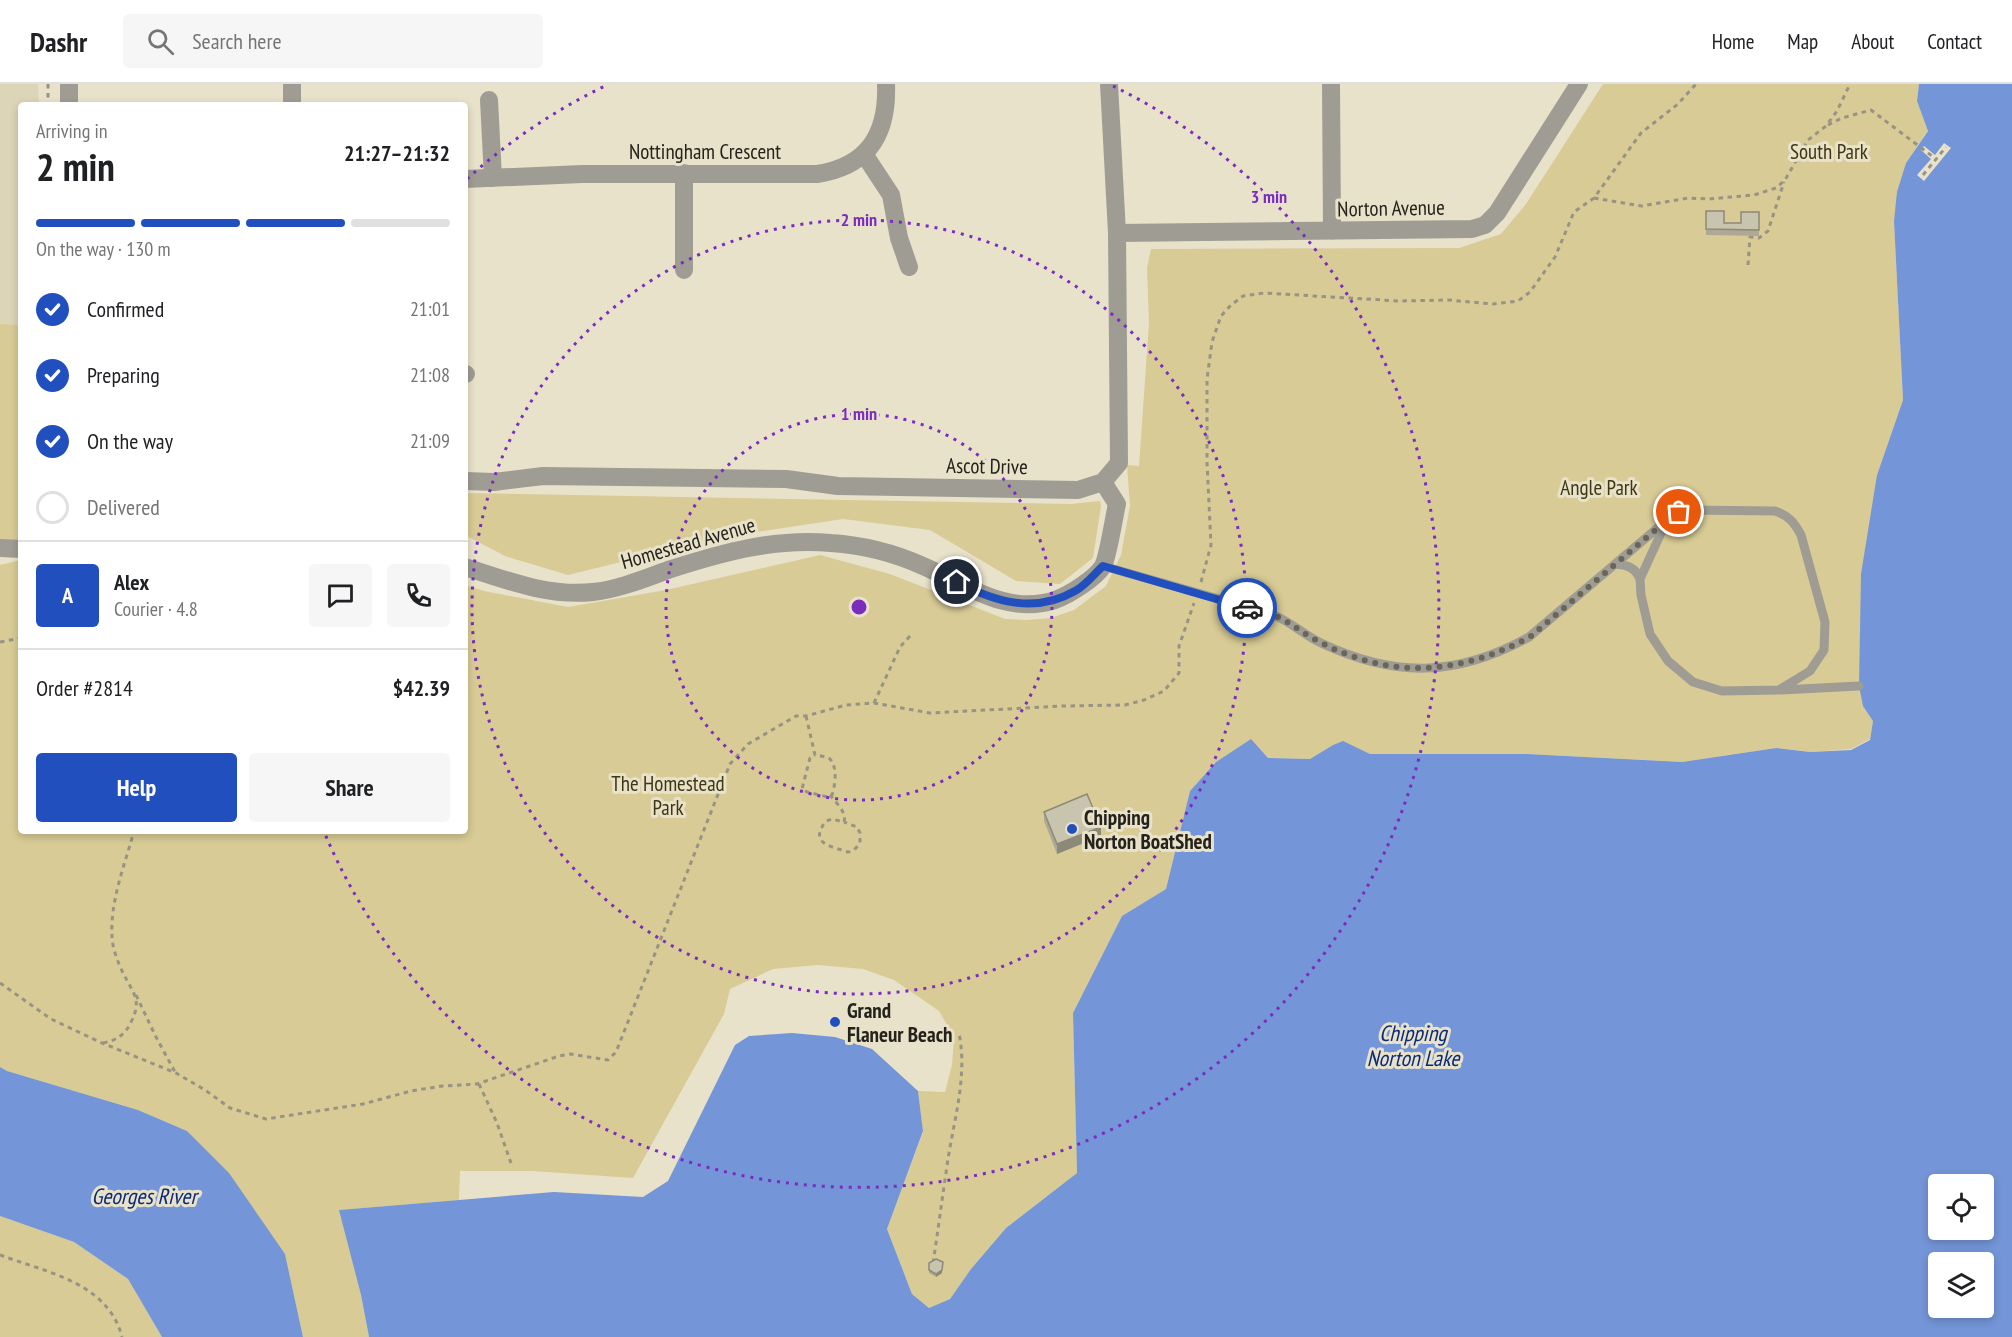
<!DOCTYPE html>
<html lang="en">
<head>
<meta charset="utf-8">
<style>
	:root { --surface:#fff; --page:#f6f6f6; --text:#202124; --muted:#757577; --line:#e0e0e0; --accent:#2150be }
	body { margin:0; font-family:"PT Sans Narrow",sans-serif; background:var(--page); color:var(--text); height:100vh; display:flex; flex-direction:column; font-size:22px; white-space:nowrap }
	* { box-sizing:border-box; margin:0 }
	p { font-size:20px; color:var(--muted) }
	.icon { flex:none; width:33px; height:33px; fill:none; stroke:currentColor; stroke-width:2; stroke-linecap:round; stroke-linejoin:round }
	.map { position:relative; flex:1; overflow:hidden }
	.drawer { position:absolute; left:18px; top:18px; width:450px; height:732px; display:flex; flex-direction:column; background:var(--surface); border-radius:6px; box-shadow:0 3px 9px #0003 }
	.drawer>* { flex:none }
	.tools { position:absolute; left:1928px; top:1090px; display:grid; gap:12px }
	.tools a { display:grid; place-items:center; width:66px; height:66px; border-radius:6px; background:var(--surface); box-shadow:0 3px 9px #0003; font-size:30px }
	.pin { position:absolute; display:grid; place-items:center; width:51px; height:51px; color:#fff; margin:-26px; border:3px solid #fff; border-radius:50%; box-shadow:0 2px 6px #0007 }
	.courier { position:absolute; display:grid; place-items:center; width:60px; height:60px; margin:-30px; border:4px solid #2150be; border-radius:50%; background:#fff; color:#222; box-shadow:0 2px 8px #0007 }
	.summary em { font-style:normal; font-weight:600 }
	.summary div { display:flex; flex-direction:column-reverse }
	.summary { display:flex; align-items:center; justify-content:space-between; height:102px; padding:0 18px }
	h1 { font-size:39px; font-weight:600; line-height:45px }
	.bar { display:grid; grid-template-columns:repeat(4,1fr); gap:9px 6px; align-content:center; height:72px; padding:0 18px }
	.bar i { height:8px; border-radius:4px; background:var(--line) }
	.bar .on { background:var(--accent) }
	.bar p { grid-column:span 4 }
	.line { display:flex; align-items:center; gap:15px; padding:0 18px; border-top:2px solid var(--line) }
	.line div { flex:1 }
	.round { display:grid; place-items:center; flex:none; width:63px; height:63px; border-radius:6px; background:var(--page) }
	ol { padding:0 18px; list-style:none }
	li { display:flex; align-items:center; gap:18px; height:66px }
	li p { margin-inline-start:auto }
	li .icon { padding:6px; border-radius:50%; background:var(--accent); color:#fff; stroke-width:4 }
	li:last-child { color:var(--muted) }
	li i { width:33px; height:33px; border:3px solid var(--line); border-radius:50% }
	.cta { display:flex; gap:12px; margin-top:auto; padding:12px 18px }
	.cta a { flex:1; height:69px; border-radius:6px; background:var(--accent); color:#fff; font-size:24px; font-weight:600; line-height:69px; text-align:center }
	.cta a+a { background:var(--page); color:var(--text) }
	header { display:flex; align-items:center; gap:36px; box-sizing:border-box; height:84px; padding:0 30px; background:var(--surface); border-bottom:2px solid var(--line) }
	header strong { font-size:28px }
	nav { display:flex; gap:33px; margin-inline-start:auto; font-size:21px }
	.search { width:420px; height:54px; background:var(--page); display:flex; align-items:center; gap:15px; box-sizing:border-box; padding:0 21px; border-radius:6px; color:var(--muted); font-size:22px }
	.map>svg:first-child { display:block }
	.built { fill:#ddd5b7 }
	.green { fill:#d8cb96 }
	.water { fill:#7495d7; fill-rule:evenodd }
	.pier { fill:#e8e2cb }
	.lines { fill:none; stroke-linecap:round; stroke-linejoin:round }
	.path { stroke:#989483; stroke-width:3; stroke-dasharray:4.5 4.5; stroke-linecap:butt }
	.lane { stroke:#9f9d93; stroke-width:9 }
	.street { stroke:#9f9d93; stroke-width:18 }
	.wall { fill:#ada995 }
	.shaded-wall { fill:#8d8979 }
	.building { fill:#c9c4ad; stroke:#8d8979; stroke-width:1.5 }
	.done { stroke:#696558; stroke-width:6; stroke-dasharray:0 10.8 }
	.route { stroke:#2150be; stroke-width:8 }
	.ring { fill:none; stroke:#7b2cbf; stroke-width:3; stroke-dasharray:3 6 }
	.poi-dot { fill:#2150be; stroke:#e8e2cb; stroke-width:2 }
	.labels { text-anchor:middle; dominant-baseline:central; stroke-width:6; stroke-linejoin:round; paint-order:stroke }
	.street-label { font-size:21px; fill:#24221a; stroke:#e8e2cb }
	.park-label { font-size:21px; fill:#3f3612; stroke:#e8e2cb }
	.poi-label { font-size:21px; font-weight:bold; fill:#24221a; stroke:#e8e2cb; text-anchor:start }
	.water-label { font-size:22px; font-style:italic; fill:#0b2a77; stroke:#e8e2cb }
	.centre { fill:#7b2cbf; stroke:#e8e2cb; stroke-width:3 }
	.ring-label { font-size:18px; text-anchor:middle; font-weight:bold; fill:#7b2cbf; stroke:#e8e2cb; stroke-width:6; stroke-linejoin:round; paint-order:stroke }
</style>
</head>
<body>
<header>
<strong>Dashr</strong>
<div class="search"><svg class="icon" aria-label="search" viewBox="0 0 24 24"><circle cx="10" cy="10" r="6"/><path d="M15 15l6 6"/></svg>Search here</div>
<nav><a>Home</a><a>Map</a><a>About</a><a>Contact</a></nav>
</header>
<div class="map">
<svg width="2012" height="1253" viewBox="0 0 2012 1253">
	<rect width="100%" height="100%" fill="#e8e2cb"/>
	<path class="built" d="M0 0H38L39 21H21V241L0 240Z"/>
	<path class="green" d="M1603 0H1919L1917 17 1928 46 1906 79 1894 137 1903 316 1877 391 1873 637 1870 655 1851 665 1810 668 1776 664 1682 678 1527 670H1370L1343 658 1333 661 1310 675 1268 674 1250 656 1216 678 1190 707 1166 805 1122 832 1073 929 1077 1089 1006 1144 971 1185 950 1215 929 1224 912 1210 887 1145 923 1048 918 1007 945 1008 952 981 954 953 939 927 894 896 863 885 818 881 773 885 730 905 724 930 633 1094 532 1087H460L459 1116 340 1126 361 1211 369 1253H303L285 1170 187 1047 138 1026 7 987 0 983V481L21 476V747H465V501L484 507 568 523 666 506 820 471 890 490 1005 535 1027 536 1051 534 1074 526 1106 502 1121 471 1130 422 1127 381 1139 382 1149 239 1147 184 1151 165 1459 164 1501 150 1526 120Z
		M0 240 21 241V458L0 459Z
		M465 409 1071 420 1100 417 1101 422 1093 474 1060 500 1016 497 930 446 843 435 723 453 568 491 505 472 465 451Z
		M0 1132 74 1158 128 1195 162 1253H0Z"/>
	<path class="water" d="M1919 0H2012V1253H369L361 1211 339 1126 554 1108 643 1113 668 1097 735 961 749 952 792 949 835 953 872 965 918 1007 923 1047 887 1145 912 1210 929 1224 950 1215 971 1185 1006 1144 1077 1089 1073 929 1122 832 1166 805 1190 707 1216 678 1251 655 1268 674 1310 675 1333 661 1343 657 1370 670H1527L1682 678 1776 664 1810 668 1851 666 1870 656 1873 637 1863 622 1859 602 1861 490 1877 391 1903 316 1894 137 1897 108 1906 79 1928 47 1917 17ZM1938 1101H1983V1146H1938ZM1938 1179H1983V1224H1938Z
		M0 983 7 987 138 1026 187 1047 229 1089 285 1170 303 1253H162L128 1195 74 1158 0 1132Z"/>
	<path class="pier" d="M1944 59 1951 64 1924 97 1917 91 1931 75 1921 66 1924 62 1935 71Z"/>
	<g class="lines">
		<path class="path" d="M48 0V21
			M1828 41 1842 34 1871 26 1936 75
			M1923 91 1946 63
			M1594 114 1642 122 1688 114 1709 115 1754 111 1776 104 1785 96 1808 56 1826 42 1837 27 1850 0
			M1748 181 1750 153 1759 154 1768 147 1784 98
			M1201 498 1211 461 1207 378V295L1212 258 1221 232 1231 221 1243 212 1264 209 1399 217 1448 216 1493 220 1518 217 1530 208 1555 173 1574 128 1594 114 1641 49 1678 20 1696 0
			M0 558 21 554
			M874 619 900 563 910 552
			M806 632 815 671C820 672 827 672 830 675 838 684 835 701 832 711L828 713 807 708 802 705 810 674 815 671
			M830 711C836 719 847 728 844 738L832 735 826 737C813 754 821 760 838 765 839 765 847 768 848 768 853 768 857 763 860 759V749L857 743 844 738
			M0 899 51 935 102 959 176 989 205 1006 230 1024 266 1035 363 1020 411 1007 442 1002 477 1000 559 972 570 970 608 976 616 968 730 680 748 660 796 632H806L846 621 874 619 930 629 1063 622 1125 621 1144 616 1164 607 1179 589V562L1194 519
			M136 911 156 953 175 988
			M103 959C117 956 125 951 131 938 142 917 134 910 124 891 119 881 112 864 112 852 110 817 125 780 134 747
			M479 1000 497 1039 511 1079
			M0 1171C45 1188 108 1198 122 1253
			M933 1179C938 1147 942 1115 947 1082 953 1038 968 994 959 949"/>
		<path class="lane" d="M1615 480C1627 481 1635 483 1640 495
			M1103 482C1144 494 1185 505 1226 517 1243 522 1262 526 1278 533 1293 540 1306 552 1321 559 1395 594 1457 593 1529 553L1667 436 1679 428 1690 426 1775 427C1789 432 1794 438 1801 451L1825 538 1824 566 1810 587 1779 606 1722 607 1693 598 1668 577 1650 550 1641 511 1640 495 1667 436
			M1781 606 1859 602"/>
		<path class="street" d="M69 0V21
			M1331 0 1332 147
			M489 16 493 94
			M292 21V0
			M864 70 891 111 899 154 909 183
			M684 89V186
			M465 95 582 90H817C868 82 888 50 886 0
			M1117 149 1472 145 1485 141 1497 129 1579 0
			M465 290H466
			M465 397 494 398 543 392 786 395 838 402 1078 406 1103 398 1119 379 1117 149 1109 0
			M0 464 21 465
			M465 483C506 496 549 513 593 508 620 505 646 494 671 485 724 468 775 454 831 459 863 461 894 469 923 482 965 500 1007 532 1055 516 1069 511 1096 494 1103 482 1108 473 1114 433 1117 420L1103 398"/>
	</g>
	<path class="wall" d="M1706 127 1724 139H1741L1759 128V152L1706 151Z
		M1044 728 1101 752 1057 770 1044 737Z
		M943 1178 942 1189 936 1193 929 1189V1179Z"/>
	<path class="shaded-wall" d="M1101 743V752L1057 770V760Z
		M942 1186V1189L936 1193V1190Z"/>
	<path class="building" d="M1706 127H1724V139H1741V128H1759V146L1706 145Z
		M1087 710 1101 743 1057 760 1044 728Z
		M936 1175 943 1178 942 1186 936 1190 929 1186V1179Z"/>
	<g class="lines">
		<path class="done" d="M1247 524C1257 527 1269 529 1278 533 1292 540 1304 550 1318 557 1390 596 1459 591 1530 553L1667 436 1679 428"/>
		<path class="route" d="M957 498C995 518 1035 530 1075 507 1086 501 1094 490 1103 482L1247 524"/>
	</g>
	<g class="ring">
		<circle cx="859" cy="523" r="193"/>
		<circle cx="859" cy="523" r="387"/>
		<path d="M467 95A580 580 0 0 1 605 2M1113 2A580 580 0 1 1 325 750"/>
	</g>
	<g class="poi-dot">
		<circle cx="1072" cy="745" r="6"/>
		<circle cx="835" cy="938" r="6"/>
	</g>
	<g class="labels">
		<g class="street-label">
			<text x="705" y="67">Nottingham Crescent</text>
			<text transform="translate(1391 124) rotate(-1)">Norton Avenue</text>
			<text transform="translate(987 382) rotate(1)">Ascot Drive</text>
			<text transform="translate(688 459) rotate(-16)">Homestead Avenue</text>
		</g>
		<g class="park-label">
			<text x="1829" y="67">South Park</text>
			<text x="1599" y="403">Angle Park</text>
			<text x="668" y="699">The Homestead<tspan x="668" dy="24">Park</tspan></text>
		</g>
		<g class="poi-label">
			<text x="1084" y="733">Chipping<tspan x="1084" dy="24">Norton BoatShed</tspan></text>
			<text x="847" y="926">Grand<tspan x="847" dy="24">Flaneur Beach</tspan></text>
		</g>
		<g class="water-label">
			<text x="1413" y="949">Chipping<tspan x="1413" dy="25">Norton Lake</tspan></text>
			<text x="144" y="1112">Georges River</text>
		</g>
	</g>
	<circle cx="859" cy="523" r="9" class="centre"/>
	<g class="ring-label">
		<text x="1269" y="119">3 min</text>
		<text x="859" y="142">2 min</text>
		<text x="859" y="336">1 min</text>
	</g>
</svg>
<div class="tools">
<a><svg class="icon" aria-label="locate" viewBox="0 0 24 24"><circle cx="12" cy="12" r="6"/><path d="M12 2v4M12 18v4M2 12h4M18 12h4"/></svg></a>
<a><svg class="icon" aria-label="layers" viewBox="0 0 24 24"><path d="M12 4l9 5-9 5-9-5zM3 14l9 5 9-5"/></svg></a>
</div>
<div class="pin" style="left:1679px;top:428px;background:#ea580c"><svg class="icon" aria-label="bag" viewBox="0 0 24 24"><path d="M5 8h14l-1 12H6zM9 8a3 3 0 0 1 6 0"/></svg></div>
<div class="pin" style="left:957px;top:498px;background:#1f2937"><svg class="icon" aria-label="home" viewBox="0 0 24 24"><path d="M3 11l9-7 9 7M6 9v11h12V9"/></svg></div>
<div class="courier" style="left:1247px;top:524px"><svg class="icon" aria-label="car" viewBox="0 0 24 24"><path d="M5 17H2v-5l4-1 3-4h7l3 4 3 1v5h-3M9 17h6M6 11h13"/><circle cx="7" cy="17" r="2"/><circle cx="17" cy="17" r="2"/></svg></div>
<section class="drawer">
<div class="summary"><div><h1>2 min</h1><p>Arriving in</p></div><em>21:27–21:32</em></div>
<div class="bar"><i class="on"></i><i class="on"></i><i class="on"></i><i></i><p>On the way · 130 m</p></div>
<ol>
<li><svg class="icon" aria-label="check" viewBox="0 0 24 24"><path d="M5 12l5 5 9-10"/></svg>Confirmed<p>21:01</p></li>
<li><svg class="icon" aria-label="check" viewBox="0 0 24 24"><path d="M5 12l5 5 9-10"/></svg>Preparing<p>21:08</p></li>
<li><svg class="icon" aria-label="check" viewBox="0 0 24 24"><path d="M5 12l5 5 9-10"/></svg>On the way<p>21:09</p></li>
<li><i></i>Delivered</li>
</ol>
<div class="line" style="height:108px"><b class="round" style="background:var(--accent);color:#fff">A</b><div><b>Alex</b><p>Courier · 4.8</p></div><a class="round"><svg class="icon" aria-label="chat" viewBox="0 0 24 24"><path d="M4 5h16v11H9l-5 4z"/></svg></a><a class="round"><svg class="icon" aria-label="phone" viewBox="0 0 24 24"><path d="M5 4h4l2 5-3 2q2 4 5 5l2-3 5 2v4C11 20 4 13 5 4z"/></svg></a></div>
<div class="line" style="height:78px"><div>Order #2814</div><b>$42.39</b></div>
<div class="cta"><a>Help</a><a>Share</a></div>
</section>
</div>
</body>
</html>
